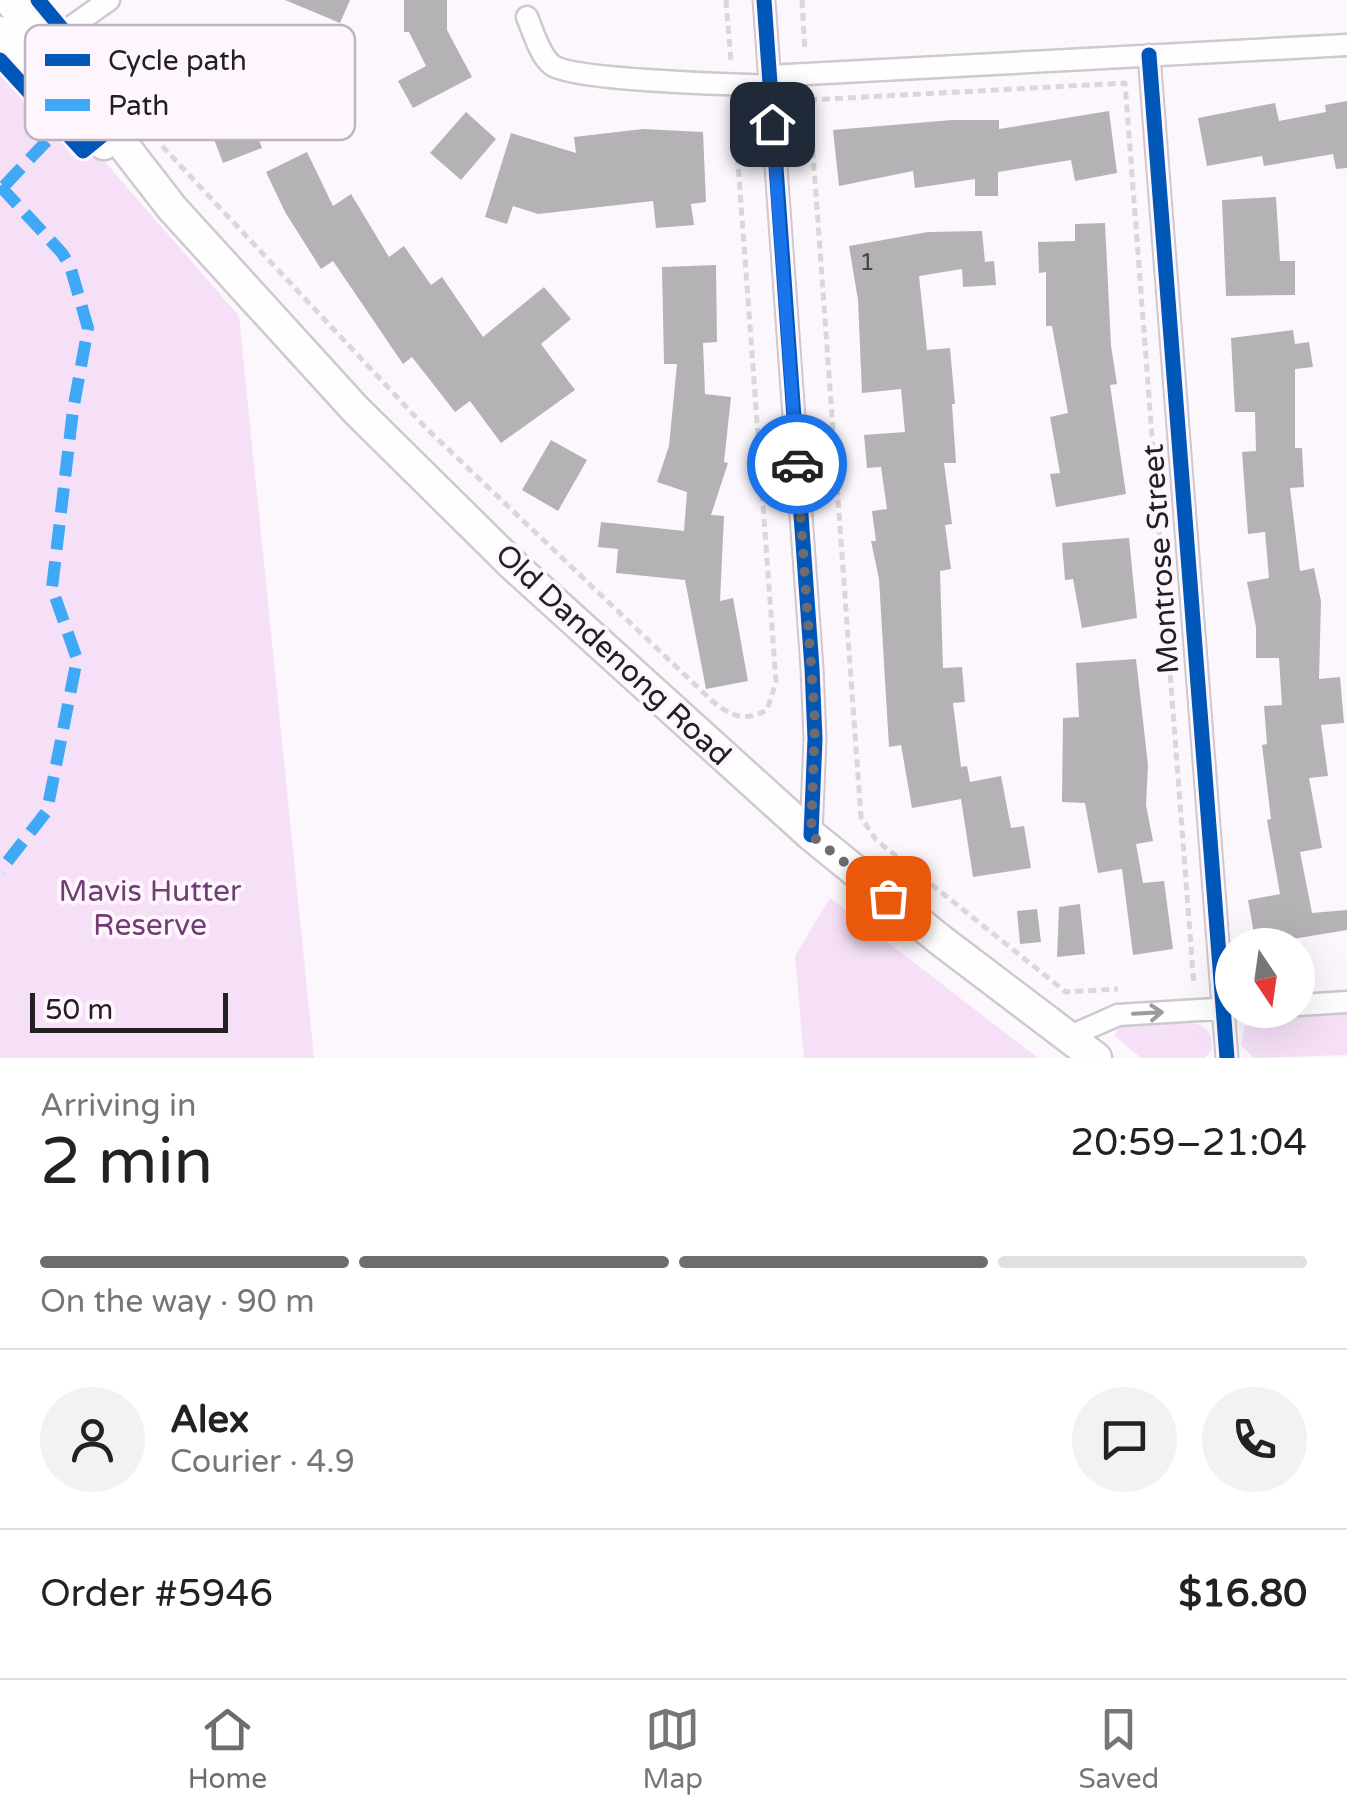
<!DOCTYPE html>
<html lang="en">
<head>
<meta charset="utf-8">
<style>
	:root { --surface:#fff; --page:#f2f2f2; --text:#222; --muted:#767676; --line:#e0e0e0; --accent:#6f6b6f }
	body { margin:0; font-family:"Varela Round",sans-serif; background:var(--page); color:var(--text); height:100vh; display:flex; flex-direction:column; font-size:38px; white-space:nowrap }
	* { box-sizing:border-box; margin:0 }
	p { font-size:32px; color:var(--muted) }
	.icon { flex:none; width:55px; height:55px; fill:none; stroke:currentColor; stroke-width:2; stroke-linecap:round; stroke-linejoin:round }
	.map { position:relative; height:1058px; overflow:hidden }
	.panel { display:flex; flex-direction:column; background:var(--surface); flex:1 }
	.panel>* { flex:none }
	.needle { width:65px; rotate:167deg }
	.controls { position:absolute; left:1215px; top:928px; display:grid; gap:20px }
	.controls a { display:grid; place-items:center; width:100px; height:100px; border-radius:50%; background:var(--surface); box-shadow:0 10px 40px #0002; font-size:50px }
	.scale { position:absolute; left:30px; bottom:25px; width:198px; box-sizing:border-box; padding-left:10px; border:5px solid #232023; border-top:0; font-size:28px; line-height:35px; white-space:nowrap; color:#232023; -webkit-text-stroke:8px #fef5ff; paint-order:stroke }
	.pin { position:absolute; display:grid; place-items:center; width:85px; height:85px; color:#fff; margin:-42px; border-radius:20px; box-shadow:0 5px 15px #0006 }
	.courier { position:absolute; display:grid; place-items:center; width:100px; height:100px; margin:-50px; border:8px solid #1a73e8; border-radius:50%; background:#fff; color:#222; box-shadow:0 2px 12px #0007 }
	.head em { font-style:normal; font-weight:600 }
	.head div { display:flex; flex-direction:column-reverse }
	.head { display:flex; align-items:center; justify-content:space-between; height:170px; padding:0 40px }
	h1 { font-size:65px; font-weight:600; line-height:75px }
	.bar { display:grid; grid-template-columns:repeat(4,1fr); gap:15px 10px; align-content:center; height:120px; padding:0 40px }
	.bar i { height:12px; border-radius:8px; background:var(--line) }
	.bar .current { background:var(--accent) }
	.bar p { grid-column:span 4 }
	.line { display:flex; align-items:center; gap:25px; padding:0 40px; border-top:2px solid var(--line) }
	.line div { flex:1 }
	.round { display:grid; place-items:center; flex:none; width:105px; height:105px; border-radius:52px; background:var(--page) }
	.tabs { display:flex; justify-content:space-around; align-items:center; height:140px; border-top:2px solid var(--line); background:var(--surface); font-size:28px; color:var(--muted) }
	.tabs a { display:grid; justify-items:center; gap:5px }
	.tabs .current { color:var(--accent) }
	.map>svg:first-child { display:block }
	.green { fill:#f5e0f8 }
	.building { fill:#b5b2b6 }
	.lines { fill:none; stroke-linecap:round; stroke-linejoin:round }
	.minor-casing { stroke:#cdc9cd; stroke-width:25 }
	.secondary-casing { stroke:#cdc9cd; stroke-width:35 }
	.path { stroke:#d8d8d8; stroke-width:5; stroke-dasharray:8 5; stroke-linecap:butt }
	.minor { stroke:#fffeff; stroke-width:20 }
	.secondary { stroke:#fffeff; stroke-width:30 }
	.quiet { stroke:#3fa9f5; stroke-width:12; stroke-dasharray:25 12; stroke-linecap:butt }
	.cycleway-casing { stroke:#fef5ff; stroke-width:21 }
	.cycleway { stroke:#0057b8; stroke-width:15 }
	.oneway { stroke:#9c9a9c }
	.done { stroke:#6f6b6f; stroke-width:10; stroke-dasharray:0 18 }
	.route { stroke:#1a73e8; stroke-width:12 }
	.labels { text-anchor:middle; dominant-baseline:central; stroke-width:8; stroke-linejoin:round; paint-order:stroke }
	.number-label { font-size:25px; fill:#484448 }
	.street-label { font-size:30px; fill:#232023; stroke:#fef5ff }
	.park-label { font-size:30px; fill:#703e74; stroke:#fef5ff }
	.key { fill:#fef5ff; stroke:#bcb5bd; stroke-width:2.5 }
	.key-label { font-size:28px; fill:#232023 }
</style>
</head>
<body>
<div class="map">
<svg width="1347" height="1058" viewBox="0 0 1347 1058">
	<rect width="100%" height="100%" fill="#fcf7fd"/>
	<path class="green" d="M0 41 239 316 314 1058H0Z
		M830 898 1038 1058H804L795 956Z
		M1347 1014V1055L1254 1058 1241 1045 1244 1027 1255 1020Z
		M1191 1023C1207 1025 1214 1035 1211 1051L1205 1058H1141L1115 1036 1118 1028 1124 1026Z"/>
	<path class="building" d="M285 0H350L340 23Z
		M404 0H447V30L472 77 413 108 398 81 426 66 409 32H404Z
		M207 35 239 87 262 148 223 163 194 87 168 102 148 67Z
		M1347 101V168L1336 169 1333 154 1264 166 1262 156 1207 166 1198 118 1275 103 1279 121 1326 112 1325 105Z
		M1109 111 1117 173 1075 181 1071 160 998 172V196H975V179L915 188 913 171 839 186 833 130 952 120H999V129Z
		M466 112 496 139 461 180 430 153Z
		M643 129 703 132 706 202 691 204 694 225 656 228 653 201 538 214 513 206 507 224 485 217 511 133 576 153 574 137Z
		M307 152 333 206 351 194 389 257 404 246 431 285 442 277 483 337 544 287 571 319 541 344 575 390 501 443 470 401 455 412 412 357 403 364 333 261 321 269 285 212 266 172Z
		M1276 197 1280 261H1295V295L1226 296 1222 200Z
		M1105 223 1111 346 1117 384 1110 385 1126 494 1056 507 1050 474 1060 473 1050 417 1068 413 1052 326H1046V272L1039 273 1038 242 1075 241V224Z
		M982 231 985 262 994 261 996 285 963 287 962 269 919 276 927 350 950 348 955 404H952L956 463H944L952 524 945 525 951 569 940 571 943 668 962 667 965 702 953 703 961 767 967 766 970 782 1001 776 1011 828 1024 826 1031 868 973 877 961 799 912 808 901 745 889 747 879 579 871 541H876L872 511 887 509 881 467 867 468 864 435 905 432 901 389 862 393 858 300 849 246 928 232Z
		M716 265 717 342 703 343 705 394 731 397 724 462 728 463 711 515 724 516 720 601 733 598 748 681 706 689 685 580 616 573 618 549 598 547 601 522 684 531 687 492 657 482 669 446 677 364H664L662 267Z
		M1293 330 1295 344 1309 342 1313 367 1295 369V448H1302L1304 487 1290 488 1300 571 1314 568 1321 601 1319 679 1340 677 1344 723 1321 725 1328 776 1309 778 1322 848 1300 852 1312 913 1347 910V930L1256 945 1248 900 1280 894 1267 820 1271 819 1262 745 1267 744 1264 706 1282 705 1279 658H1256V627L1247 582 1269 578 1265 532 1248 534 1242 452 1256 451 1255 412H1235L1231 338Z
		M551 440 587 460 558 511 522 490Z
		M1129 538 1137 618 1082 628 1073 579 1065 580 1062 543Z
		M1136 659 1148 765 1146 805 1153 841 1136 844 1143 883 1164 881 1173 949 1133 955 1122 869 1098 873 1085 803 1062 802 1063 718 1079 717 1076 663Z
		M1080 904 1085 954 1057 957 1059 907Z
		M1037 909 1041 942 1020 944 1017 911Z"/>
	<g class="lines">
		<g class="minor-casing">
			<path id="minor" d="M764 0 812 668 815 739 811 835
				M527 17C533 31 540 56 552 65 574 81 734 84 769 86
				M47 44 109 0
				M1149 55 1227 1058
				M769 76 1347 45
				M1298 1005 1347 1002
				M1068 1037 1118 1015 1232 1008"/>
		</g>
		<g class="secondary-casing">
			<path id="secondary" d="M9 0 86 91 103 119 172 208 356 410 513 565 811 835 939 939 1096 1058
				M0 32 104 144"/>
		</g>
		<path class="path" d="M726 0 731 62
			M802 0 805 52
			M809 98 861 817 876 840 1066 992 1118 989
			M809 100 1125 83 1194 986
			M162 146 427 429 711 700C729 715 744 723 767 710L776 682 734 108"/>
		<use href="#minor" class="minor"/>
		<use href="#secondary" class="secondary"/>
		<path class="quiet" d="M0 186 62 253 70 266 88 328 73 410 52 588 77 659 47 811 0 871
			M4 186 60 127"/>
		<g class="cycleway-casing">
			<path id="cycleway" d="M764 0 812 668 815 739 811 835
				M1149 55 1227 1058
				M0 60 83 151 131 112 38 0"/>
		</g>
		<use href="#cycleway" class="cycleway"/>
	</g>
	<defs><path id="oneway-shaft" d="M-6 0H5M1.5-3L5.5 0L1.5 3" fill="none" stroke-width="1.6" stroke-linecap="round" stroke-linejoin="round" transform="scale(2.5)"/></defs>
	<use class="oneway" href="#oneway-shaft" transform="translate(1148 1013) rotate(-3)"/>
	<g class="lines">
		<path class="done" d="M797 464 815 722 811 835 888 898"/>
		<path class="route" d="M772 124 797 464"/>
	</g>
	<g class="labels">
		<g class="number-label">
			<text x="867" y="262">1</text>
		</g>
		<g class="street-label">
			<text transform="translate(1161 559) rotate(-94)">Montrose Street</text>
			<text transform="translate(613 655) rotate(43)">Old Dandenong Road</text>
		</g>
		<g class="park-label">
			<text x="150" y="891">Mavis Hutter<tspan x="150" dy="34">Reserve</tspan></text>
		</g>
	</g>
	<rect x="25" y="25" width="330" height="115" rx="15" class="key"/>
	<rect x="45" y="54" width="45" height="12" fill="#0057b8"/>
	<rect x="45" y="99" width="45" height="12" fill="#3fa9f5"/>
	<g class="key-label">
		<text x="108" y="70">Cycle path</text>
		<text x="108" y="115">Path</text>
	</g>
</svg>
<div class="controls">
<a><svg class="needle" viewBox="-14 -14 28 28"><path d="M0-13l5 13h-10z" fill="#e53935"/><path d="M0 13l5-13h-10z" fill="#767676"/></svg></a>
</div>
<div class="scale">50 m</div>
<div class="pin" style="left:888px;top:898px;background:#ea580c"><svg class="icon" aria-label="bag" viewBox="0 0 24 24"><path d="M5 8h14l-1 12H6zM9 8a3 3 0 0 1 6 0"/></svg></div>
<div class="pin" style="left:772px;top:124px;background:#1f2937"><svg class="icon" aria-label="home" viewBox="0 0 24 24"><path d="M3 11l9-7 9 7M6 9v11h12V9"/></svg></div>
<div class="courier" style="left:797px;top:464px"><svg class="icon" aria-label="car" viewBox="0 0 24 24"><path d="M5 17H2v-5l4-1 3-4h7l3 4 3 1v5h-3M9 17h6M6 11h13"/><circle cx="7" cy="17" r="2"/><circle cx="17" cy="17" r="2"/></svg></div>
</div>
<section class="panel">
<div class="head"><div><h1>2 min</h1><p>Arriving in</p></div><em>20:59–21:04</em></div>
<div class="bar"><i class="current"></i><i class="current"></i><i class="current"></i><i></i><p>On the way · 90 m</p></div>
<div class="line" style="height:180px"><a class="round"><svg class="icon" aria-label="person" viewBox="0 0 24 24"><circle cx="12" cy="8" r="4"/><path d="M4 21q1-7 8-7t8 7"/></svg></a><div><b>Alex</b><p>Courier · 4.9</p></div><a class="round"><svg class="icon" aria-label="chat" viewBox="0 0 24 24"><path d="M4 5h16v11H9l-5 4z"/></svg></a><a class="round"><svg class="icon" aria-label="phone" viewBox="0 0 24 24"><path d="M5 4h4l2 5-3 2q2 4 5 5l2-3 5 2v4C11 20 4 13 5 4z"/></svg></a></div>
<div class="line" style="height:130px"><div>Order #5946</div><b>$16.80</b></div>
</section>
<nav class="tabs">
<a class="current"><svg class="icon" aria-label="home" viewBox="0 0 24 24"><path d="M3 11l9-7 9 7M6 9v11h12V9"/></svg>Home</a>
<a><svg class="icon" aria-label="map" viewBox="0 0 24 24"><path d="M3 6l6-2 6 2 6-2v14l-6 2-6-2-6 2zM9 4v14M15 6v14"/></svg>Map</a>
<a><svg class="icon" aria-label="saved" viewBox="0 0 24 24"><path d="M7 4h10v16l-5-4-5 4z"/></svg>Saved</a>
</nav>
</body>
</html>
